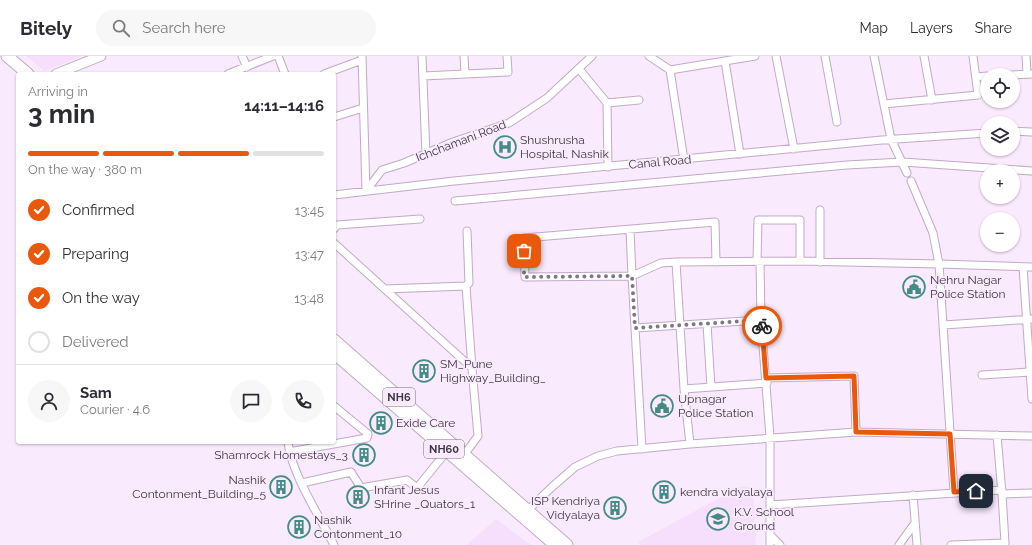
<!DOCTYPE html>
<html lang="en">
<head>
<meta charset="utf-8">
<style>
	:root { --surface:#fff; --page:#f7f7f7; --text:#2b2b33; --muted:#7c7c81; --line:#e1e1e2; --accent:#ea580c }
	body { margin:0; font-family:Raleway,sans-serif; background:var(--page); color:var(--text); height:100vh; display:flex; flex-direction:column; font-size:15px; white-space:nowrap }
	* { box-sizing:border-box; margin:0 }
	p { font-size:13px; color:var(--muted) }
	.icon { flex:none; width:22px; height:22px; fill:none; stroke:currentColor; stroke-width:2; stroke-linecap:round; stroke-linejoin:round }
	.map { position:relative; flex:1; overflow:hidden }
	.drawer { position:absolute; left:16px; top:16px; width:320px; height:372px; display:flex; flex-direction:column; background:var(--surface); border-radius:4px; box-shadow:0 1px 3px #0004 }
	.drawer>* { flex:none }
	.tools { position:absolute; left:980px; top:12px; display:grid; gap:8px }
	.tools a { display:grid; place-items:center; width:40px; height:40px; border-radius:50%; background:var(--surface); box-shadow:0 1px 3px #0004; font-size:20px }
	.pin { position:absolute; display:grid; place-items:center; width:34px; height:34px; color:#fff; margin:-17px; border-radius:8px; box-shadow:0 2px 6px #0006 }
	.courier { position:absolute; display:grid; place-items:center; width:40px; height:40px; margin:-20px; border:3px solid #ea580c; border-radius:50%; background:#fff; color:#222; box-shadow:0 1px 5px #0007 }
	.summary em { font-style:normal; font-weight:700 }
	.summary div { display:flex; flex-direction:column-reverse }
	.summary { display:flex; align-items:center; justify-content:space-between; height:68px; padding:0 12px }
	h1 { font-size:26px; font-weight:700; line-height:30px }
	.bar { display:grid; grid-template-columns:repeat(4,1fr); gap:6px 4px; align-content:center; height:48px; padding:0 12px }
	.bar i { height:5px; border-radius:3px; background:var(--line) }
	.bar .active { background:var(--accent) }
	.bar p { grid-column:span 4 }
	.line { display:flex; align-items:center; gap:10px; padding:0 12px; border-top:1px solid var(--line) }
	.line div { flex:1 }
	.round { display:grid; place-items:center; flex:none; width:42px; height:42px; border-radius:21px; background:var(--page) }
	ol { padding:0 12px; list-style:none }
	li { display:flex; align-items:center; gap:12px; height:44px }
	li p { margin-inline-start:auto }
	li .icon { padding:4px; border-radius:50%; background:var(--accent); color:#fff; stroke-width:4 }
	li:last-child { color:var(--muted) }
	li i { width:22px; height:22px; border:2px solid var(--line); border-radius:50% }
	header { display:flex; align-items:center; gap:24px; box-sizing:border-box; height:56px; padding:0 20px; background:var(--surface); border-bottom:1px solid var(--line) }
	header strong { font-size:19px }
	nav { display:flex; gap:22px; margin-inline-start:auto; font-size:14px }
	.search { width:280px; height:36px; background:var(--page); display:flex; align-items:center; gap:10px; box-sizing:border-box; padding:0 14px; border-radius:22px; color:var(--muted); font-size:15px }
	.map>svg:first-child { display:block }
	.built { fill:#f6dffc }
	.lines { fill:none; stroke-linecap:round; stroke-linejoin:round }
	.minor-casing { stroke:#c1aac7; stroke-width:9 }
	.major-casing { stroke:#c1aac7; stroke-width:11 }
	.highway-casing { stroke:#c1aac7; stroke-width:13 }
	.minor { stroke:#fff; stroke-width:7 }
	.major { stroke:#fff; stroke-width:9 }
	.highway { stroke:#fff; stroke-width:11 }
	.done { stroke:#817684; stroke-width:4; stroke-dasharray:0 7.2 }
	.route { stroke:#ea580c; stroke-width:5 }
	.labels { text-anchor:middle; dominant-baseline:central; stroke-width:3.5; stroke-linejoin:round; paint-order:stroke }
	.shield { fill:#f9eafd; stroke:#786d7b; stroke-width:1 }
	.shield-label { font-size:11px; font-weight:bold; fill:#403743 }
	.poi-label { font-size:12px; fill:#403743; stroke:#f9eafd; text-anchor:start }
	.street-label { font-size:12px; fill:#403743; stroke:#f9eafd }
</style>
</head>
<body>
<header>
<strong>Bitely</strong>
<div class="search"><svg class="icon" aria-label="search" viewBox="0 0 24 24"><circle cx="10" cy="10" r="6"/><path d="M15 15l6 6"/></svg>Search here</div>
<nav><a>Map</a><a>Layers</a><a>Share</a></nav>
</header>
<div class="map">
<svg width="1032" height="489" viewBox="0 0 1032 489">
	<rect width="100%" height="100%" fill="#f9eafd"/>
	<path class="built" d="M26 0H83L44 15Z
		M733 431H753L756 489H640L638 486 723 440Z
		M496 463 531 489H467Z"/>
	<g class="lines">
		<g class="minor-casing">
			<path id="minor" d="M242 0 247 11
				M278 0 285 18
				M362 0 366 135
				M422 0 426 98
				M464 0 465 18
				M649 0 670 14
				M776 0 794 93
				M825 0 837 66
				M874 0 891 83 907 117
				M924 0 932 44
				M1026 0 1027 18
				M725 5 740 98
				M579 13 607 47 608 111
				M228 18 273 0
				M324 18 362 4
				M1011 19 1032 18
				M423 20 508 16 507 0
				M976 21 987 20
				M607 47 639 44
				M884 48 978 39 973 0
				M334 61 363 52
				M1013 75 1032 76
				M684 104 670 14 755 0
				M911 125 933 177 939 208 1032 211
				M366 135 382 114 404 107 453 86 509 67 547 42 592 0
				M334 139 454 125 882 84 987 77
				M455 145 847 109 903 106 1032 115
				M334 173 337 169 420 163
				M630 174 632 220 525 221 524 182 715 166 716 206
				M334 187 472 312 478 380 464 399
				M676 206 684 333 690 388
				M757 206 758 164H800V205
				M760 206 761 264 770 381V489
				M820 206V154
				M1023 211 1032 343
				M466 230 469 227 467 175
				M385 233 466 230 472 312
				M707 268 711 331
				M944 269 1032 263
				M635 272 761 264
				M982 319 1030 316
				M766 322 854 320 856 376
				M684 333 767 327
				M997 379 1002 438 1032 437
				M288 386C291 417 320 461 334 489
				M642 393 632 220 661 207 676 206 800 205 939 208 954 436
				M289 396 367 382 368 378 334 350
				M302 427 351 416 361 432 407 424 417 432 447 395
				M913 439 917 489
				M770 449 1002 434
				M527 455 552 431 575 411 598 400 617 395 690 388 856 376 1032 380
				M770 479 780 489
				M899 489 915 467
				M951 489 1005 487 1002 438"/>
		</g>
		<g class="major-casing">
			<path id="major" d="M56 18 101 0"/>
		</g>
		<g class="highway-casing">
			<path id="highway" d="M7 0 28 18
				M334 284 567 489
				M334 297 555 489"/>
		</g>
		<use href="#minor" class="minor"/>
		<use href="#major" class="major"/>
		<use href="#highway" class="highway"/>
	</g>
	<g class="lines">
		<path class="done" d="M524 195V221L632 220 635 272 762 264V270"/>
		<path class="route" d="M762 270 766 322 854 320 856 376 950 378 954 436 976 435"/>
	</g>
	<defs>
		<g id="hospital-ring" transform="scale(1.15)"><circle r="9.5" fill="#f9eafd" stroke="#448b86" stroke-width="1.5"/><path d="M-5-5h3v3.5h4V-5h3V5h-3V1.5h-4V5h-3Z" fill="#448b86"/></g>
		<g id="civic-ring" transform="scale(1.15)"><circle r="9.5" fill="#f9eafd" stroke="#448b86" stroke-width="1.5"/><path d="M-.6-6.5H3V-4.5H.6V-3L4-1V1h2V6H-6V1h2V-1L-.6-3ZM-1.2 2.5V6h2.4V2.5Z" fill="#448b86"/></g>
		<g id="building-ring" transform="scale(1.15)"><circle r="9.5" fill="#f9eafd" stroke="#448b86" stroke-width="1.5"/><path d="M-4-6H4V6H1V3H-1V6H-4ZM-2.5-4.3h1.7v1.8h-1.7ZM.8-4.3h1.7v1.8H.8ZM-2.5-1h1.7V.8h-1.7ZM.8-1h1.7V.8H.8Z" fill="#448b86"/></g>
		<g id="school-ring" transform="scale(1.15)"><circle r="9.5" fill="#f9eafd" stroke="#448b86" stroke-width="1.5"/><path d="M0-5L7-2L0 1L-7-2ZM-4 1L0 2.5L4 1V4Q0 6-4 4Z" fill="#448b86"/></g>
	</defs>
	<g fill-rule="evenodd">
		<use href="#hospital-ring" x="505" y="91"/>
		<use href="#civic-ring" x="914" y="231"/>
		<use href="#building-ring" x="424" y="315"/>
		<use href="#civic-ring" x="662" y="350"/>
		<use href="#building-ring" x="381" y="367"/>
		<use href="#building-ring" x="364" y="399"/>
		<use href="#building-ring" x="281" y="431"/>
		<use href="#building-ring" x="664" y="436"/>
		<use href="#building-ring" x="358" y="441"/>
		<use href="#building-ring" x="615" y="452"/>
		<use href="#school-ring" x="718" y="463"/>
		<use href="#building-ring" x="299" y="471"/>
	</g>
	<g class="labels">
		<g class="shield">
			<rect x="383" y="332" width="32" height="18" rx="3"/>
			<rect x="424" y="384" width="40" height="18" rx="3"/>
		</g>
		<g class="shield-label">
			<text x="399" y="341">NH6</text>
			<text x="444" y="393">NH60</text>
		</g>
		<g class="poi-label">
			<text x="520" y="84">Shushrusha<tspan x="520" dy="14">Hospital, Nashik</tspan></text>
			<text x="930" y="224">Nehru Nagar<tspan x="930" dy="14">Police Station</tspan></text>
			<text x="440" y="308">SM_Pune<tspan x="440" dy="14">Highway_Building_</tspan></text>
			<text x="678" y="343">Upnagar<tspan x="678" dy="14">Police Station</tspan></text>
			<text x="396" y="367">Exide Care</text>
			<text x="348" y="399" text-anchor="end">Shamrock Homestays_3</text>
			<text x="266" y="424" text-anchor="end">Nashik<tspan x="266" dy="14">Contonment_Building_5</tspan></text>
			<text x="374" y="434">Infant Jesus<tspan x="374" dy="14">SHrine _Quators_1</tspan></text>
			<text x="680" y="436">kendra vidyalaya</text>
			<text x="600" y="445" text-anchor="end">ISP Kendriya<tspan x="600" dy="14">Vidyalaya</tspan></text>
			<text x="734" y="456">K.V. School<tspan x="734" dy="14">Ground</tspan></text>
			<text x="314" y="464">Nashik<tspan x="314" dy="14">Contonment_10</tspan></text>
		</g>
		<g class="street-label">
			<text transform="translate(461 85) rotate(-21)">Ichchamani Road</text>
			<text transform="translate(660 106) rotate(-5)">Canal Road</text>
		</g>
	</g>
</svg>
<div class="tools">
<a><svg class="icon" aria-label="locate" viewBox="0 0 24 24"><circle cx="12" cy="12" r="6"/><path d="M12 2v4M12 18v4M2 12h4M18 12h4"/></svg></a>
<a><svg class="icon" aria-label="layers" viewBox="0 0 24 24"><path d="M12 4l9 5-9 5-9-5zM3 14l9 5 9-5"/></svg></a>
<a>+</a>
<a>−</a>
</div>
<div class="pin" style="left:524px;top:195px;background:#ea580c"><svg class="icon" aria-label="bag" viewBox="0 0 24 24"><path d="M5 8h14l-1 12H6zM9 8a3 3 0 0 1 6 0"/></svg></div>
<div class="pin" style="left:976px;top:435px;background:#1f2937"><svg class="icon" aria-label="home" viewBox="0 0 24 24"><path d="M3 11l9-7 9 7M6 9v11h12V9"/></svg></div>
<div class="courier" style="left:762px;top:270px"><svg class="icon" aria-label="bike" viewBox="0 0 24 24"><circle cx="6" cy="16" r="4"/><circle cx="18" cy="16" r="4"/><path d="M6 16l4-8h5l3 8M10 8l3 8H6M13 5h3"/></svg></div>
<section class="drawer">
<div class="summary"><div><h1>3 min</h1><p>Arriving in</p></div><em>14:11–14:16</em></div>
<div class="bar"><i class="active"></i><i class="active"></i><i class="active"></i><i></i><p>On the way · 380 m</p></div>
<ol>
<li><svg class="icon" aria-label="check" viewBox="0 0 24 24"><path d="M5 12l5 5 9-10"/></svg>Confirmed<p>13:45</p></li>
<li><svg class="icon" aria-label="check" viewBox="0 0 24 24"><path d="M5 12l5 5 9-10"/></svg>Preparing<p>13:47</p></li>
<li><svg class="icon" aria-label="check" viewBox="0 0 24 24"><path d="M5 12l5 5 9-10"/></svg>On the way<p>13:48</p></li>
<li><i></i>Delivered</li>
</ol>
<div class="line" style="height:72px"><a class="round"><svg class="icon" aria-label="person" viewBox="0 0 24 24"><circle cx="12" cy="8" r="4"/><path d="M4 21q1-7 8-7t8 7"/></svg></a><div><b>Sam</b><p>Courier · 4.6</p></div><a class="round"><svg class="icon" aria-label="chat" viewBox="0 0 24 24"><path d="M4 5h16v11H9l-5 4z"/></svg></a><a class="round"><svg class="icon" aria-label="phone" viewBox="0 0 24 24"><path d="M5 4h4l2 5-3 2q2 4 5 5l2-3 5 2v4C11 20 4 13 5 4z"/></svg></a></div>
</section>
</div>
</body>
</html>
